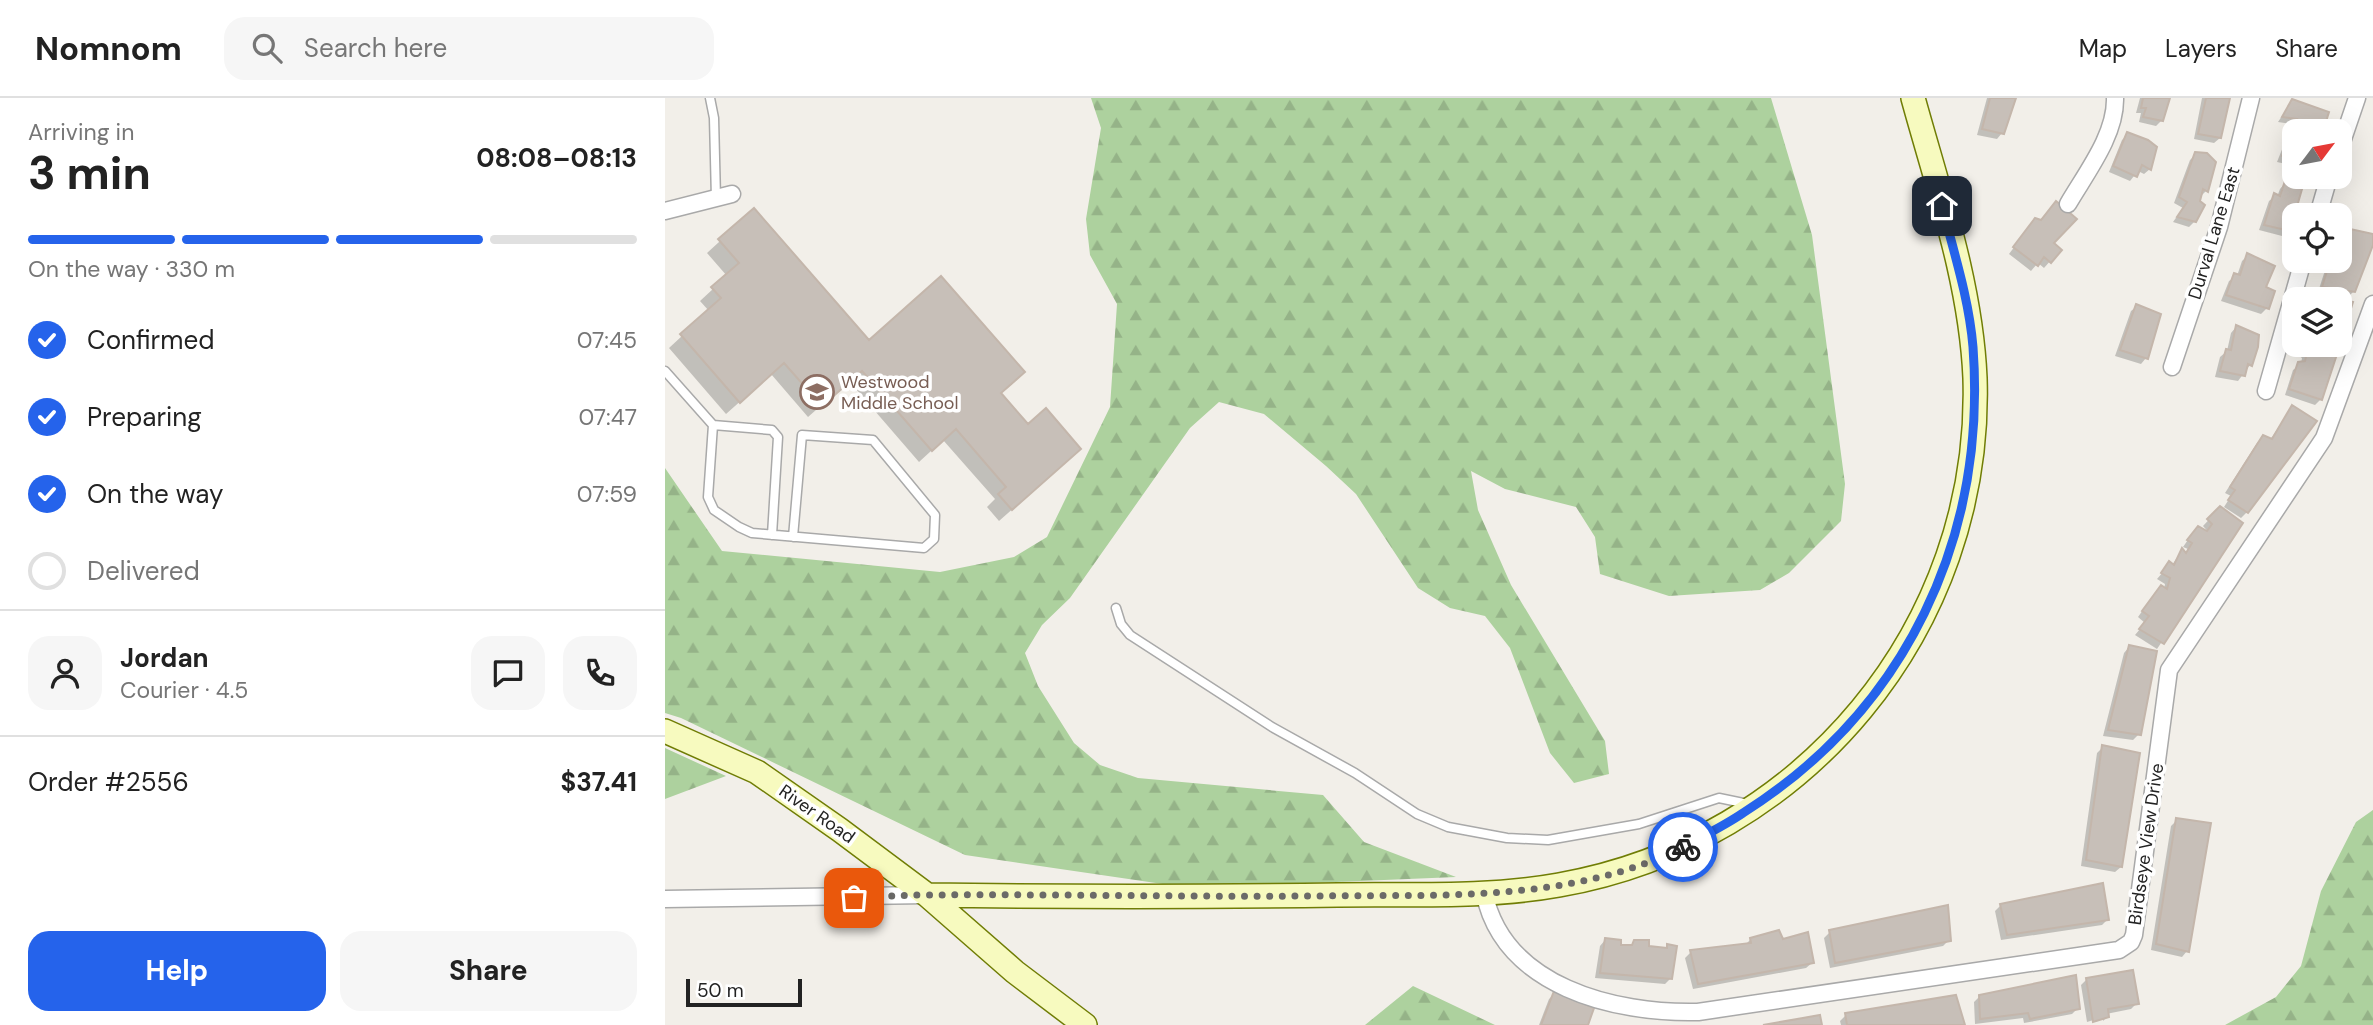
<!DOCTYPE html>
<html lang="en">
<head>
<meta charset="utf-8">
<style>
	:root { --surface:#fff; --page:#f6f6f6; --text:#222; --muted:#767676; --line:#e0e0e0; --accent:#2563eb }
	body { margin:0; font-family:"DM Sans",sans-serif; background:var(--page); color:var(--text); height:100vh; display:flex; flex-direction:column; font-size:26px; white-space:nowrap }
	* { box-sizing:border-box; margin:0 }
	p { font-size:23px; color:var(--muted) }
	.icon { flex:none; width:38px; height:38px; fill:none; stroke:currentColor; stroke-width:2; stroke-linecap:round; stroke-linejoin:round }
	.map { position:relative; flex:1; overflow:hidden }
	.sheet { display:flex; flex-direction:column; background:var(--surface); width:665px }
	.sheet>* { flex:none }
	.needle { width:46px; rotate:58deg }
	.buttons { position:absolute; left:1617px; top:21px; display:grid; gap:14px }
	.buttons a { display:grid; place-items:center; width:70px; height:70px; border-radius:14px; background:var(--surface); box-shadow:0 7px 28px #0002; font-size:35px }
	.scale { position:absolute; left:21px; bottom:18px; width:116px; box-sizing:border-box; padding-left:7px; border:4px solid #222; border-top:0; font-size:19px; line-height:24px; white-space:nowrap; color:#222; -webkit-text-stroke:5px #fff; paint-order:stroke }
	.pin { position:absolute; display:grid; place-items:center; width:60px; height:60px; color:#fff; margin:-30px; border-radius:14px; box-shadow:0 4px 10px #0006 }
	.courier { position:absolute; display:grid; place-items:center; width:70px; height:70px; margin:-35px; border:5px solid #2563eb; border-radius:50%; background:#fff; color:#222; box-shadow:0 2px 9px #0007 }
	.overview em { font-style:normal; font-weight:700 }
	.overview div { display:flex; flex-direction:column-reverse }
	.overview { display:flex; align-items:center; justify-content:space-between; height:119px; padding:0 28px }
	h1 { font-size:46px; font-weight:700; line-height:52px }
	.bar { display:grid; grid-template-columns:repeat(4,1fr); gap:10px 7px; align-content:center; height:84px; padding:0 28px }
	.bar i { height:9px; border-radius:5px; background:var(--line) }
	.bar .active { background:var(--accent) }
	.bar p { grid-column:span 4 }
	.line { display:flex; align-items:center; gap:18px; padding:0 28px; border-top:2px solid var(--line) }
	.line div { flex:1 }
	.round { display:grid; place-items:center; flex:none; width:74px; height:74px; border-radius:21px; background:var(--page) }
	ol { padding:0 28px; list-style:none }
	li { display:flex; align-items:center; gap:21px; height:77px }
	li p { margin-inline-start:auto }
	li .icon { padding:7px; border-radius:50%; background:var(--accent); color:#fff; stroke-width:4 }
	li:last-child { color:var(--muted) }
	li i { width:38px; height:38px; border:4px solid var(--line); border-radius:50% }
	.button { display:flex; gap:14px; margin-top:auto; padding:14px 28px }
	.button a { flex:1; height:80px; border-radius:21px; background:var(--accent); color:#fff; font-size:28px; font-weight:700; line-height:80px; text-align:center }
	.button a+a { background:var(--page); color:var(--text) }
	header { display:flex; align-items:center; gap:42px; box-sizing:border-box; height:98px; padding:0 35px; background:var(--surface); border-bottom:2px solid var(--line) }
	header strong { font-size:33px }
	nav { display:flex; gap:38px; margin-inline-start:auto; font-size:24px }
	.search { width:490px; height:63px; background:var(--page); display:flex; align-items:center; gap:18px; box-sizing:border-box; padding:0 24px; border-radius:21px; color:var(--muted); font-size:26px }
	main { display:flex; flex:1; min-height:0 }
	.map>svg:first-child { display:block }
	.forest { fill:url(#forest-firs) }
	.shadow { fill:#0003 }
	.building { fill:#c7bfb8; stroke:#c4b6ab; stroke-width:2 }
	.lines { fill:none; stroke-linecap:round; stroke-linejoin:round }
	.lane-casing { stroke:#a9a9a9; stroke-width:11 }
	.street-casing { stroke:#a9a9a9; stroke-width:19 }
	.secondary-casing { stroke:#707d05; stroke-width:26 }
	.lane { stroke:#fff; stroke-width:8 }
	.street { stroke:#fff; stroke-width:16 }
	.secondary { stroke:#f7fabf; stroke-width:23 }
	.done { stroke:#6b6a68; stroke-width:7; stroke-dasharray:0 12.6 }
	.route { stroke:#2563eb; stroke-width:9 }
	.labels { text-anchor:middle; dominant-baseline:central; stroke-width:7; stroke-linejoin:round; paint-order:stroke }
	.street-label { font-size:18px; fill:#222; stroke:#fff }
	.education-label { font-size:18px; fill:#785e54; stroke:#fff; text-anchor:start }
</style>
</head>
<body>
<header>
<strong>Nomnom</strong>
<div class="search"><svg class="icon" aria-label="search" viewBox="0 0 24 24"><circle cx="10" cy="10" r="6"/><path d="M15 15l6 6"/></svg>Search here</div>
<nav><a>Map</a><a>Layers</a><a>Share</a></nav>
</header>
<main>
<section class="sheet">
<div class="overview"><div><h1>3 min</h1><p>Arriving in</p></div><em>08:08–08:13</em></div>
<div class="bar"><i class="active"></i><i class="active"></i><i class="active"></i><i></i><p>On the way · 330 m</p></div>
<ol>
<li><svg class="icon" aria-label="check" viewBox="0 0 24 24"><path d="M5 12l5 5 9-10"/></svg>Confirmed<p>07:45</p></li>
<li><svg class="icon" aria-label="check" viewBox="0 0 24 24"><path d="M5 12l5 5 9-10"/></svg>Preparing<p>07:47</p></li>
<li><svg class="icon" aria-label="check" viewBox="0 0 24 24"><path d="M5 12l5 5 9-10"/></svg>On the way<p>07:59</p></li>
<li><i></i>Delivered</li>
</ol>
<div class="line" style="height:126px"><a class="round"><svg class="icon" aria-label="person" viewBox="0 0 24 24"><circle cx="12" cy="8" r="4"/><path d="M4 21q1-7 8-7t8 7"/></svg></a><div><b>Jordan</b><p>Courier · 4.5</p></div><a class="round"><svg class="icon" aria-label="chat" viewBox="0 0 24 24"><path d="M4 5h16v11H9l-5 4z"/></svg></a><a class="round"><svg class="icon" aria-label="phone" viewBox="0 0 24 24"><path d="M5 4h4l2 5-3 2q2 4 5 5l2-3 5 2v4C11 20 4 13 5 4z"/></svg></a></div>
<div class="line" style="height:91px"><div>Order #2556</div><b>$37.41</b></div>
<div class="button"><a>Help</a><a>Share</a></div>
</section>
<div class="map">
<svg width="1708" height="927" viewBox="0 0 1708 927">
	<defs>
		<pattern id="forest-firs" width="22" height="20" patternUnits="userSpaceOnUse" patternTransform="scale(1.75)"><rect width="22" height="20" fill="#add19e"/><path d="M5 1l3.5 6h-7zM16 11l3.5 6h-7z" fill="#95b388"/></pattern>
	</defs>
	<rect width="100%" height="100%" fill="#f2efe9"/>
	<path class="forest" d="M426 0H1106L1147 137 1180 386 1176 423 1124 475 1095 492 1004 498 935 476 930 439 911 409 840 391 806 373 813 412 846 487 940 643 944 676 909 685 885 655 845 550 820 518 785 510 753 490 691 396 661 368 599 316 554 304 525 330 405 500 377 527 360 555 373 588 409 645 435 667 473 680 658 697 699 744 791 779 525 790 300 757 16 620 0 615V370L57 453 275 474 349 459 382 439 445 309 452 206 425 157 421 121 436 30Z
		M0 650 61 678 0 701Z
		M1708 712V927H1560L1611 899 1636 868 1656 793 1691 724Z
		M748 888 830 927H700Z"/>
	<path class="shadow" d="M1322 0H1349L1337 35 1332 41 1312 37Z
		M1475 0H1503L1497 22 1491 28 1474 24 1476 15H1471Z
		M1537 0H1563L1555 40 1549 45 1529 41Z
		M1627 3 1661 15 1656 33H1629V68L1612 64 1627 26 1613 24Z
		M1463 36 1485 71 1479 76 1473 73 1465 83 1444 74 1457 42Z
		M1531 56 1541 93 1536 98 1530 123 1524 129 1508 124 1518 110 1509 105 1525 62Z
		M1620 85 1623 132 1617 138 1594 132 1604 103 1610 98 1612 99 1615 91Z
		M89 112 204 244 335 296 363 328 402 363 334 423 322 409 330 401 278 342 254 364 184 283 143 319 106 276 61 316 4 250 44 213 35 203 62 178 42 155Z
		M1365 128 1395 152 1379 170 1373 165 1366 173 1344 156Z
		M1677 131 1708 137 1689 193 1683 199 1653 194 1663 163H1675Z
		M1583 157 1599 190 1602 210 1596 216 1556 203 1564 183 1572 178 1577 163Z
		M1472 208 1481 260 1476 266 1450 258 1466 213Z
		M1571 229 1585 267 1573 283 1550 279 1555 259 1562 253 1566 235Z
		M1636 247H1673L1656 301 1650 307 1620 297 1628 272 1636 266 1637 260 1633 257Z
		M1627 309 1582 414 1576 420 1559 409 1566 398 1560 395 1592 345 1598 339 1605 342Z
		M1555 410 1576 426 1492 551 1470 537 1480 525 1473 519 1490 495 1496 489 1499 491 1500 486 1492 481 1505 466 1507 467 1517 452 1520 456 1523 451 1518 449 1527 436 1533 431 1546 437 1538 428Z
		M1464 549 1474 636 1468 642 1438 638 1459 555Z
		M1438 649 1456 769 1450 774 1416 768 1432 655Z
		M1512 722 1522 853 1517 859 1486 852 1506 728Z
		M1336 807 1442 822 1437 827 1336 842 1330 813Z
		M1165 834 1284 842 1278 848 1165 870 1159 840Z
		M1086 841 1117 843 1147 865 1141 870 1028 891 1020 860 1026 854 1080 847Z
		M940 842 954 849H965L970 844 982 850 999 851 1003 848 1006 880 1000 886 930 880 935 848Z
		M1422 881 1472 905 1466 911 1441 916 1442 919 1438 923V919L1422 924 1416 887Z
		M890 895 921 927H874L884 901Z
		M1315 898 1413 910 1407 916 1359 925 1358 920 1310 926 1309 904Z
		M1181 917 1297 927H1176L1175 923Z"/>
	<path class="building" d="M1325 0H1351L1339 36 1317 31Z
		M1478 0H1505L1498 23 1478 19 1481 10H1476Z
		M1541 0H1565L1556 40 1533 36Z
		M1627 1 1664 14 1658 33H1629V62L1617 58 1632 21 1617 19Z
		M1462 34 1483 42 1492 49 1486 72 1477 67 1472 79 1448 68Z
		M1530 54 1542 55 1551 64 1543 94 1538 91 1535 103 1540 107 1531 124 1512 119 1522 104 1514 99Z
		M1620 83 1637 91 1625 133 1599 127 1609 95 1615 98Z
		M1391 103 1412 121 1389 145 1397 152 1386 165 1379 159 1373 168 1348 149 1370 120 1376 122Z
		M89 110 204 242 276 178 360 274 336 295 363 326 381 310 416 351 347 412 333 396 341 389 291 331 267 353 197 273 157 308 119 265 75 305 15 236 56 200 46 189 74 165 53 141Z
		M1676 129 1708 136V147L1690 194 1657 189 1665 163H1675Z
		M1582 155 1610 168 1601 189 1610 193 1604 211 1561 197 1569 175 1575 177Z
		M1655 196 1688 204 1675 246V201H1653Z
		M1471 206 1496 216 1483 261 1455 252Z
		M1571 227 1594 237 1593 249 1587 268 1583 266 1580 278 1555 273 1561 251 1566 252Z
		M1639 247H1675L1657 302 1624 291 1633 264 1640 263 1642 254 1637 252Z
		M1627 307 1652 323 1583 415 1563 402 1570 392 1565 389 1598 337 1607 341Z
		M1555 408 1578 425 1499 546 1474 531 1484 518 1477 513 1496 487 1502 491 1505 480 1496 475 1504 463 1509 467 1517 450 1521 455 1527 445 1522 442 1533 428 1542 433 1547 426 1542 421Z
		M1464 547 1492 553 1476 637 1443 632Z
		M1437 647 1475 655 1457 769 1421 762Z
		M1511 720 1546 725 1524 854 1491 846Z
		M1438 785 1444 822 1342 837 1335 806Z
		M1283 807 1286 843 1170 865 1164 832Z
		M1114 832 1118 841 1143 834 1149 865 1033 886 1025 852 1086 845 1085 840Z
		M940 840 956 842V847H967L969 842H984V848L1002 850V846L1012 848 1007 881 935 875Z
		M1468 872 1474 906 1443 911 1444 919 1428 924 1421 880Z
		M1411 877 1415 911 1365 921 1363 915 1315 921 1314 897Z
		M889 893 929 910 923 927H876Z
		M1291 897 1300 927H1182L1180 915Z
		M1155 917 1157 927H1098Z"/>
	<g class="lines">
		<g class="lane-casing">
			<path id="lane" d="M45 0 49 20 51 101
				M0 273 48 327 43 399 49 412 74 429 87 435 259 450 269 441 270 417 208 342 137 337 128 439
				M48 327 107 332 113 339 107 437
				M451 510 456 526 465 537 607 629 690 675 752 716 783 729 842 740 883 742 974 726 1054 700 1083 706"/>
		</g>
		<g class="street-casing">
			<path id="street" d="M1675 50 1692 0
				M1403 106C1421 75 1451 37 1450 0
				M0 113 67 96
				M1653 117 1664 79
				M1507 269 1554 129 1586 0
				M1601 293 1638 163
				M819 794C838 889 950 916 1033 914L1454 852 1466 844 1469 837 1504 572 1659 340 1708 206
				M0 801 262 797"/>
		</g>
		<g class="secondary-casing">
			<path id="secondary" d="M0 633 92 674 175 732 262 797 350 874 420 927
				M262 797C399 799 536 799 673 797 746 796 822 800 894 787 1138 744 1318 530 1310 280 1306 185 1273 91 1248 0"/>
		</g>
		<use href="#lane" class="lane"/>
		<use href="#street" class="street"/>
		<use href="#secondary" class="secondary"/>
	</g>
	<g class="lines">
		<path class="done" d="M189 800C214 799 238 797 263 797 392 796 520 799 649 798 771 796 905 806 1018 749"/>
		<path class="route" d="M1018 749C1038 738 1059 728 1078 715 1241 612 1322 440 1308 249 1304 201 1289 155 1277 108"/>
	</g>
	<defs>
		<g id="school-ring" transform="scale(1.75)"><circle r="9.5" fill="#fff" stroke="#8d6e63" stroke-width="1.5"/><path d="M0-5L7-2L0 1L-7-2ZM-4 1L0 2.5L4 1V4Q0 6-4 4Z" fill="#8d6e63"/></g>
	</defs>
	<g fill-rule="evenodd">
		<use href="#school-ring" x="152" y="294"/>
	</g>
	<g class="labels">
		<g class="street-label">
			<text transform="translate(1549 135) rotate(-73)">Durval Lane East</text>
			<text transform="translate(152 716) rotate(35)">River Road</text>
			<text transform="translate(1481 746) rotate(-82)">Birdseye View Drive</text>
		</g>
		<g class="education-label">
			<text x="176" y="284">Westwood<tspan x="176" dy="21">Middle School</tspan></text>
		</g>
	</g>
</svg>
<div class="buttons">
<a><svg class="needle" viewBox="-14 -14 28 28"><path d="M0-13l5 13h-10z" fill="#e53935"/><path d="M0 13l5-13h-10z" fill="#767676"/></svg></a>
<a><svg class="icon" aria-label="locate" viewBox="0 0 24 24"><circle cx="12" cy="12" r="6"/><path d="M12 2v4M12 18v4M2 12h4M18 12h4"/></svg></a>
<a><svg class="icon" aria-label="layers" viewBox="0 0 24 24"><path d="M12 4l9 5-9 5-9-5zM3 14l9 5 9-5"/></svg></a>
</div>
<div class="scale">50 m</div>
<div class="pin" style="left:189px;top:800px;background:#ea580c"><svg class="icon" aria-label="bag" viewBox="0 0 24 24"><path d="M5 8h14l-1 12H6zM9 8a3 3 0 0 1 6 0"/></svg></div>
<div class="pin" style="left:1277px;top:108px;background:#1f2937"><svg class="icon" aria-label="home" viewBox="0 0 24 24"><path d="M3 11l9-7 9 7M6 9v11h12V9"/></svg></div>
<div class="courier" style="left:1018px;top:749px"><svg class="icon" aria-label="bike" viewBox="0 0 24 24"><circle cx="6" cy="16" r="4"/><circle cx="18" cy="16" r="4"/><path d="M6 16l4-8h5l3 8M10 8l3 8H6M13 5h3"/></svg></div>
</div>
</main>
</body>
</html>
